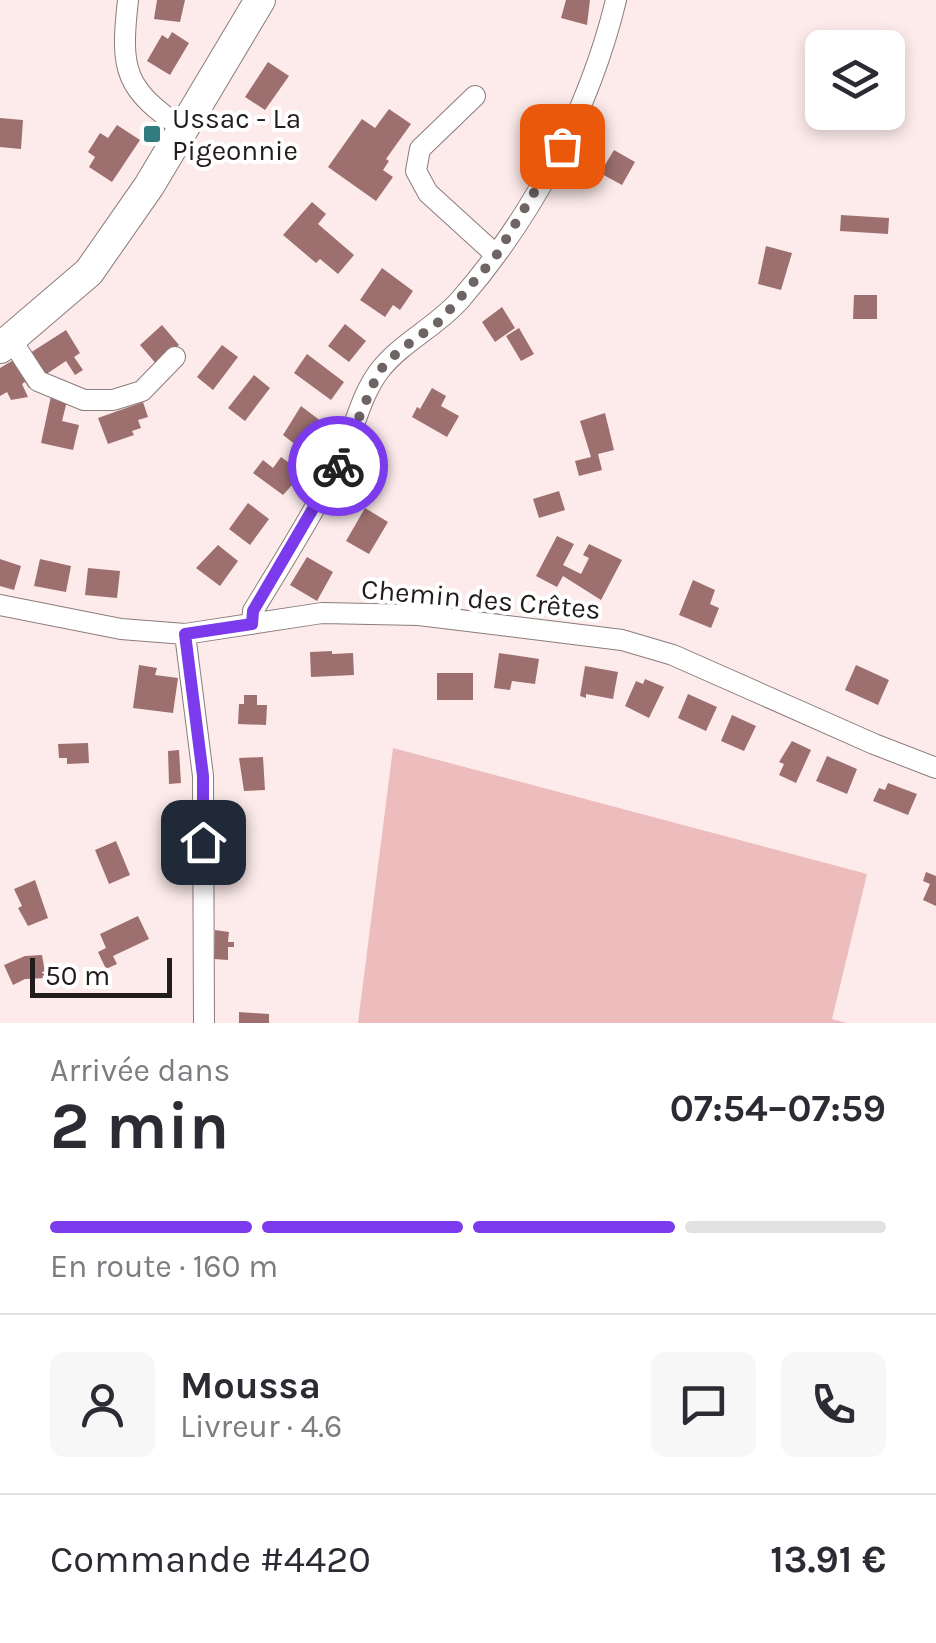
<!DOCTYPE html>
<html lang="fr">
<head>
<meta charset="utf-8">
<style>
	:root { --surface:#fff; --page:#f7f7f7; --text:#2b2b33; --muted:#7c7c81; --line:#e1e1e2; --accent:#7c3aed }
	body { margin:0; font-family:Karla,sans-serif; background:var(--page); color:var(--text); height:100vh; display:flex; flex-direction:column; font-size:38px; white-space:nowrap }
	* { box-sizing:border-box; margin:0 }
	p { font-size:32px; color:var(--muted) }
	.icon { flex:none; width:55px; height:55px; fill:none; stroke:currentColor; stroke-width:2; stroke-linecap:round; stroke-linejoin:round }
	.map { position:relative; height:1023px; overflow:hidden }
	.sheet { display:flex; flex-direction:column; background:var(--surface); flex:1 }
	.sheet>* { flex:none }
	.fabs { position:absolute; left:805px; top:30px; display:grid; gap:20px }
	.fabs a { display:grid; place-items:center; width:100px; height:100px; border-radius:15px; background:var(--surface); box-shadow:0 5px 15px #0003; font-size:50px }
	.scale { position:absolute; left:30px; bottom:25px; width:142px; box-sizing:border-box; padding-left:10px; border:5px solid #221c1c; border-top:0; font-size:28px; line-height:35px; white-space:nowrap; color:#221c1c; -webkit-text-stroke:8px #fff; paint-order:stroke }
	.pin { position:absolute; display:grid; place-items:center; width:85px; height:85px; color:#fff; margin:-42px; border-radius:20px; box-shadow:0 5px 15px #0006 }
	.courier { position:absolute; display:grid; place-items:center; width:100px; height:100px; margin:-50px; border:8px solid #7c3aed; border-radius:50%; background:#fff; color:#222; box-shadow:0 2px 12px #0007 }
	.headline em { font-style:normal; font-weight:700 }
	.headline div { display:flex; flex-direction:column-reverse }
	.headline { display:flex; align-items:center; justify-content:space-between; height:170px; padding:0 50px }
	h1 { font-size:65px; font-weight:700; line-height:75px }
	.bar { display:grid; grid-template-columns:repeat(4,1fr); gap:15px 10px; align-content:center; height:120px; padding:0 50px }
	.bar i { height:12px; border-radius:8px; background:var(--line) }
	.bar .current { background:var(--accent) }
	.bar p { grid-column:span 4 }
	.line { display:flex; align-items:center; gap:25px; padding:0 50px; border-top:2px solid var(--line) }
	.line div { flex:1 }
	.round { display:grid; place-items:center; flex:none; width:105px; height:105px; border-radius:15px; background:var(--page) }
	.map>svg:first-child { display:block }
	.green { fill:#ecbdbc }
	.building { fill:#9d706f }
	.lines { fill:none; stroke-linecap:round; stroke-linejoin:round }
	.street-casing { stroke:#8b7c7b; stroke-width:22 }
	.secondary-casing { stroke:#8b7c7b; stroke-width:32 }
	.street { stroke:#fff; stroke-width:20 }
	.secondary { stroke:#fff; stroke-width:30 }
	.done { stroke:#6e6464; stroke-width:10; stroke-dasharray:0 18 }
	.route { stroke:#7c3aed; stroke-width:12 }
	.poi-dot { fill:#327b7f; stroke:#fff; stroke-width:4 }
	.labels { text-anchor:middle; dominant-baseline:central; stroke-width:8; stroke-linejoin:round; paint-order:stroke }
	.poi-label { font-size:28px; fill:#221c1c; stroke:#fff; text-anchor:start }
	.street-label { font-size:28px; fill:#221c1c; stroke:#fff }
</style>
</head>
<body>
<div class="map">
<svg width="936" height="1023" viewBox="0 0 936 1023">
	<rect width="100%" height="100%" fill="#fcebea"/>
	<path class="green" d="M393 748 867 874 832 1019 847 1023H358Z"/>
	<path class="building" d="M157 0H185L180 22 154 19Z
		M566 0H590L587 25 561 18Z
		M172 32 189 43 170 75 147 61 162 35 168 39Z
		M268 62 289 76 265 110 245 97Z
		M389 109 411 124 386 159 389 161 383 170 393 177 376 201 328 167 362 119 375 128Z
		M0 118 23 120 21 149 0 147Z
		M117 125 140 140 112 182 89 167 95 157 88 152 100 133 108 138Z
		M614 150 635 162 622 185 600 173Z
		M312 202 326 214 318 224 354 255 338 274 320 259 316 263 283 235Z
		M841 215 889 218 888 234 840 231Z
		M766 246 792 253 781 290 758 284Z
		M382 268 413 291 400 310 393 305 385 317 360 300Z
		M854 295H877V319H853Z
		M502 307 515 328 495 342 482 322Z
		M345 324 366 341 349 362 328 346Z
		M162 325 179 345 158 366 140 345Z
		M519 328 534 354 521 361 506 336Z
		M66 330 80 353 74 357 83 370 75 375 66 361 42 377 27 355Z
		M222 345 238 357 213 390 197 377Z
		M307 354 344 382 331 400 294 373Z
		M17 358 33 386 29 388 25 382 22 384 28 397 11 400 7 392 0 396V368Z
		M254 375 270 388 245 421 228 408Z
		M432 388 446 396 441 406 459 416 447 437 412 417 417 407 420 409Z
		M51 396 67 401 62 421 79 425 73 450 41 443Z
		M143 402 148 417 138 420 141 428 132 431 134 435 108 444 98 418Z
		M301 406 334 431 313 458 283 435Z
		M605 413 614 450 598 454 602 470 579 476 575 461 591 457 580 421Z
		M281 457 303 473 283 495 253 473 263 460 273 468Z
		M559 491 565 510 539 518 533 499Z
		M248 503 269 519 250 545 229 529Z
		M365 508 388 522 369 554 346 541Z
		M557 536 574 544 563 565 581 574 589 558 583 555 589 544 622 560 601 600 563 576 557 587 536 576Z
		M218 545 238 561 220 586 196 568Z
		M307 557 333 572 317 601 290 585Z
		M0 559 21 566 14 590 0 586Z
		M40 559 71 566 66 592 34 586Z
		M88 568 120 571 117 598 85 595Z
		M693 580 715 590 710 604 719 608 711 628 679 615Z
		M332 651V654L353 653 354 675 311 677 310 652Z
		M499 653 539 659 535 684 512 681 510 690 494 688Z
		M139 665 157 668 155 675 178 678 173 713 133 708Z
		M856 665 889 680 878 705 845 690Z
		M585 666 618 672 613 699 586 694V698L580 696Z
		M437 673H473V700H437Z
		M645 679 664 687 649 718 625 706 636 681 643 684Z
		M688 694 717 707 706 731 678 718Z
		M244 695H257V705H267L266 725 238 724 239 704H244Z
		M732 715 756 726 744 751 721 741Z
		M792 741 811 750 796 783 779 775 784 764 779 762Z
		M88 743 89 763 67 764V758H59L58 744Z
		M179 750 181 783 169 784 168 751Z
		M827 756 857 769 847 794 816 781Z
		M263 757 265 790 244 791 239 758Z
		M888 783 917 794 908 815 873 801 879 788 885 790Z
		M116 841 130 875 109 884 95 850Z
		M926 872 936 876V906L923 900 930 884 923 881Z
		M35 880 48 918 28 926 18 908 22 906 14 889Z
		M138 916 149 939 113 956 117 964 106 969 98 952 106 948 100 934Z
		M215 930 229 932 228 942H234V947H228V960L214 959Z
		M42 955 46 978 25 979 13 985 4 965 25 956Z
		M239 1012 269 1014V1023H239Z"/>
	<g class="lines">
		<g class="street-casing">
			<path id="street" d="M128 0C120 71 124 89 185 130
				M475 96 420 149 416 171 428 193 496 255
				M12 341 38 381 84 400H113L142 391 175 357
				M0 605 121 629 185 634 322 613 419 615 622 640 673 655 874 744 936 768
				M252 624 253 611C282 563 312 516 337 467 353 436 359 397 380 370 402 342 436 327 460 300 533 216 590 108 616 0
				M185 634 203 776 204 1023"/>
		</g>
		<g class="secondary-casing">
			<path id="secondary" d="M0 348 89 272 149 186 260 0"/>
		</g>
		<use href="#street" class="street"/>
		<use href="#secondary" class="secondary"/>
	</g>
	<g class="lines">
		<path class="done" d="M338 466 379 371 399 351 440 321 496 256 562 146"/>
		<path class="route" d="M203 842V776L185 634 252 624 253 611 338 466"/>
	</g>
	<rect class="poi-dot" x="142" y="124" width="20" height="20" rx="5"/>
	<g class="labels">
		<g class="poi-label">
			<text x="172" y="118">Ussac - La<tspan x="172" dy="32">Pigeonnie</tspan></text>
		</g>
		<g class="street-label">
			<text transform="translate(481 599) rotate(5)">Chemin des Crêtes</text>
		</g>
	</g>
</svg>
<div class="fabs">
<a><svg class="icon" aria-label="layers" viewBox="0 0 24 24"><path d="M12 4l9 5-9 5-9-5zM3 14l9 5 9-5"/></svg></a>
</div>
<div class="scale">50 m</div>
<div class="pin" style="left:562px;top:146px;background:#ea580c"><svg class="icon" aria-label="bag" viewBox="0 0 24 24"><path d="M5 8h14l-1 12H6zM9 8a3 3 0 0 1 6 0"/></svg></div>
<div class="pin" style="left:203px;top:842px;background:#1f2937"><svg class="icon" aria-label="home" viewBox="0 0 24 24"><path d="M3 11l9-7 9 7M6 9v11h12V9"/></svg></div>
<div class="courier" style="left:338px;top:466px"><svg class="icon" aria-label="bike" viewBox="0 0 24 24"><circle cx="6" cy="16" r="4"/><circle cx="18" cy="16" r="4"/><path d="M6 16l4-8h5l3 8M10 8l3 8H6M13 5h3"/></svg></div>
</div>
<section class="sheet">
<div class="headline"><div><h1>2 min</h1><p>Arrivée dans</p></div><em>07:54–07:59</em></div>
<div class="bar"><i class="current"></i><i class="current"></i><i class="current"></i><i></i><p>En route · 160 m</p></div>
<div class="line" style="height:180px"><a class="round"><svg class="icon" aria-label="person" viewBox="0 0 24 24"><circle cx="12" cy="8" r="4"/><path d="M4 21q1-7 8-7t8 7"/></svg></a><div><b>Moussa</b><p>Livreur · 4.6</p></div><a class="round"><svg class="icon" aria-label="chat" viewBox="0 0 24 24"><path d="M4 5h16v11H9l-5 4z"/></svg></a><a class="round"><svg class="icon" aria-label="phone" viewBox="0 0 24 24"><path d="M5 4h4l2 5-3 2q2 4 5 5l2-3 5 2v4C11 20 4 13 5 4z"/></svg></a></div>
<div class="line" style="height:130px"><div>Commande #4420</div><b>13.91 €</b></div>
</section>
</body>
</html>
